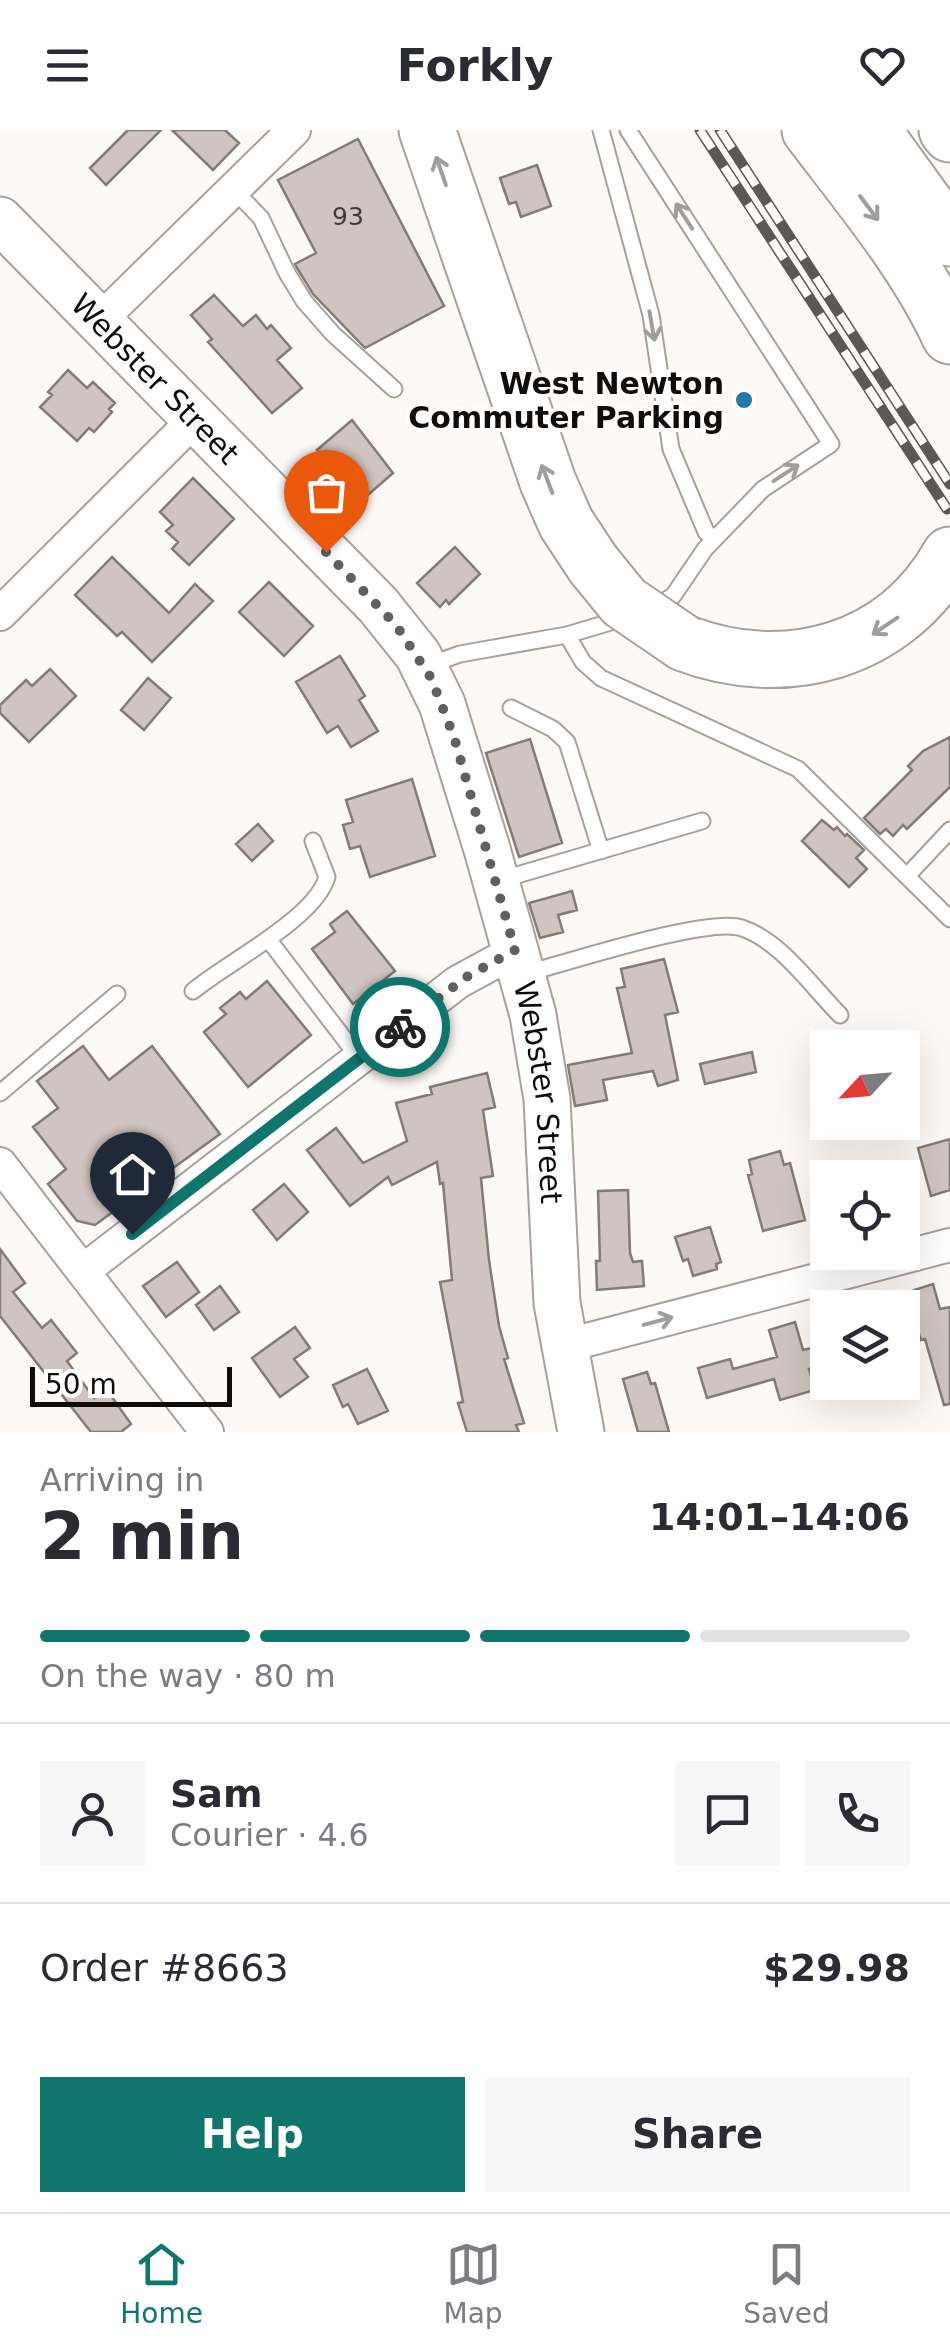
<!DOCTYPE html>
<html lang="en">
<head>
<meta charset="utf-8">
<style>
	:root { --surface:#fff; --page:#f7f7f7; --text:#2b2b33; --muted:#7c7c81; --line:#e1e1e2; --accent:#0f766e }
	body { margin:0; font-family:"DejaVu Sans",sans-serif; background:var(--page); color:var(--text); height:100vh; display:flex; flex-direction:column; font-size:38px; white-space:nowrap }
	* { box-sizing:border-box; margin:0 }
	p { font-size:32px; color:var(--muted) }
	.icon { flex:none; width:55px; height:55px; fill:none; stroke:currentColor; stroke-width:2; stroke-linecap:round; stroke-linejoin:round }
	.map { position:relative; height:1302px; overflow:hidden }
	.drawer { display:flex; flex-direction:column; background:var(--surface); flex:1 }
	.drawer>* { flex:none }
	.needle { width:65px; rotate:244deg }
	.controls { position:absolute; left:810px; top:900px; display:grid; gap:20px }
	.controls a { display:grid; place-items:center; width:110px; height:110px; border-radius:0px; background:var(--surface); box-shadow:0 10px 40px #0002; font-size:50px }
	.scale { position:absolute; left:30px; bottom:25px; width:202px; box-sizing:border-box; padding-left:10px; border:5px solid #100c0a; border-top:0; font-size:28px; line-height:35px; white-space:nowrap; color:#100c0a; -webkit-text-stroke:8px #fff; paint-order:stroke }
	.pin { position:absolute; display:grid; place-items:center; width:85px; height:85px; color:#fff; margin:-102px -42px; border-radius:50% 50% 50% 0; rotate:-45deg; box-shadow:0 0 10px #0007 }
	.pin .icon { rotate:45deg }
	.courier { position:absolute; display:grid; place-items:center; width:100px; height:100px; margin:-50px; border:8px solid #0f766e; border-radius:50%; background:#fff; color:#222; box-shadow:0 2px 12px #0007 }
	.summary em { font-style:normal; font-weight:700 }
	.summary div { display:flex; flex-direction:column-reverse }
	.summary { display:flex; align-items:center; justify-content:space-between; height:170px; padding:0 40px }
	h1 { font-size:65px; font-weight:700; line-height:75px }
	.bar { display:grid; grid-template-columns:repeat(4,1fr); gap:15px 10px; align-content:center; height:120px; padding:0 40px }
	.bar i { height:12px; border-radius:8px; background:var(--line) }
	.bar .on { background:var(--accent) }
	.bar p { grid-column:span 4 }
	.line { display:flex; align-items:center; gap:25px; padding:0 40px; border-top:2px solid var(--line) }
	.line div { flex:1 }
	.round { display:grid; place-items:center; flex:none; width:105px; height:105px; border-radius:0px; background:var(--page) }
	.action { display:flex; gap:20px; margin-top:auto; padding:20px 40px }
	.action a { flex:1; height:115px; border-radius:0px; background:var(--accent); color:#fff; font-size:40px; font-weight:700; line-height:115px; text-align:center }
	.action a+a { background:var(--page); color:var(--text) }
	header { display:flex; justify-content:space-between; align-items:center; height:130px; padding:0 40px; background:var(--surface); font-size:45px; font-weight:700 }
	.tabs { display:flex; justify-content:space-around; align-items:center; height:140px; border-top:2px solid var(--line); background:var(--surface); font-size:28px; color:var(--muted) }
	.tabs a { display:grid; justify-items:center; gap:5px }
	.tabs .on { color:var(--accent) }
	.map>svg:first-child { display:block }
	.building { fill:#cfc4bf; stroke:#847a76; stroke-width:2.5 }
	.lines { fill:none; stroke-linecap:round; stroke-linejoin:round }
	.lane-casing { stroke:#aaa09b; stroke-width:19 }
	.street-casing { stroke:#aaa09b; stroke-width:36 }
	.secondary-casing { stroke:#aaa09b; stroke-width:49 }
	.highway-casing { stroke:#aaa09b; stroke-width:59 }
	.lane { stroke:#fff; stroke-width:15 }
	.street { stroke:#fff; stroke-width:32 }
	.secondary { stroke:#fff; stroke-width:45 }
	.highway { stroke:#fff; stroke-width:55 }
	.rail-casing { stroke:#5c5856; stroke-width:11 }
	.rail { stroke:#fff; stroke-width:8; stroke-dasharray:22; stroke-linecap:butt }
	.highway-bridge-casing { stroke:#aaa09b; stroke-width:59; stroke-linecap:butt }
	.highway-bridge { stroke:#fff; stroke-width:55 }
	.oneway { stroke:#9f9e9d }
	.done { stroke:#635f5d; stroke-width:10; stroke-dasharray:0 18 }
	.route { stroke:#0f766e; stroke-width:12 }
	.poi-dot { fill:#2279a8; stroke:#fff; stroke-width:4 }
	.labels { text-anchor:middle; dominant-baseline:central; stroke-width:8; stroke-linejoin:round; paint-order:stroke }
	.number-label { font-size:25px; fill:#403a37 }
	.street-label { font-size:30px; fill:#100c0a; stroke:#fff }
	.poi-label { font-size:30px; font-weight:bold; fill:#100c0a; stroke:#fff; text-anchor:end }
</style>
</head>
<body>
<header><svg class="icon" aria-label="menu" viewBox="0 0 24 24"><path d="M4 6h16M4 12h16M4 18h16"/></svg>Forkly<svg class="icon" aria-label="heart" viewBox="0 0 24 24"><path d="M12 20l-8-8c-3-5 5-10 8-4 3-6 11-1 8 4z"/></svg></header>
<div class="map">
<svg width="950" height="1302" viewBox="0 0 950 1302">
	<rect width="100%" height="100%" fill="#fdf9f7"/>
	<path class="building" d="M128 0H161L106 55 90 38Z
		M172 0H225L239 13 213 40Z
		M358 9 444 176 365 218 313 164 297 138 295 134 316 123 278 50Z
		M537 35 551 76 521 87 516 72 509 74 500 48Z
		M214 165 243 196 256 185 267 199 271 195 291 218 277 230 302 258 272 283 208 212 212 209 191 185Z
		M68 240 87 258 93 252 115 273 109 279 112 282 94 302 89 298 77 311 40 277 52 265 48 262Z
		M352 290 393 343 353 378 330 351 338 344 317 320Z
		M193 348 234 389 189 435 172 419 178 412 166 401 173 395 160 382Z
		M455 417 480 444 449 474 446 470 440 477 417 453Z
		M112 427 169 483 195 454 213 471 152 532 122 502 117 506 75 465Z
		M269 452 313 496 284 526 239 482Z
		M340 526 365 566 359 570 378 601 351 617 338 596 327 603 296 552Z
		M50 539 76 566 29 612 0 583V575L26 550 32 556Z
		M148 548 171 568 144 600 121 580Z
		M950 607V657L907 699 903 695 893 706 886 699 880 704 864 688 912 640 908 636 923 621Z
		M530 609 562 713 519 727 486 623Z
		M412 649 435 726 370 747 360 716 350 719 343 695 353 692 346 670Z
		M822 690 834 700 837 697 845 706 847 704 864 720 856 728 867 739 849 757 802 711Z
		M258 694 273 711 252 731 236 714Z
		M572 761 577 780 558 785 563 802 540 808 529 773Z
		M347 781 395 841 353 874 312 819 335 802 330 794Z
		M664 829 678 882 665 885 678 950 658 956 653 941 603 950 607 970 575 976 568 935 632 923 617 858 625 857 621 839Z
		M267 851 311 905 248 957 204 902 226 884 220 878 240 862 246 869Z
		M83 916 109 950 152 916 220 1004 95 1095 77 1091 48 1054 66 1039 33 997 58 978 37 951Z
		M752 922 756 942 705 954 700 934Z
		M487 943 495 977 483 980 493 1046 481 1048 489 1130 499 1196 508 1228 504 1229 524 1293 516 1295 519 1302H467L458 1273 463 1272 440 1152 452 1150 443 1053 440 1054 437 1032 392 1055 388 1047 350 1076 307 1020 336 998 363 1033 407 1011 396 973 432 964 430 957Z
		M950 1009V1060L931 1066 918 1018Z
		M780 1021 784 1035 790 1033 805 1090 763 1101 748 1045 752 1044 749 1030Z
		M284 1054 308 1082 277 1110 253 1080Z
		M628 1060 630 1123 633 1132 642 1131 644 1156 597 1160 596 1131H600L598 1061Z
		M710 1097 721 1132 716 1134 717 1139 693 1146 688 1129 683 1131 675 1107Z
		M0 1119 25 1153 13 1162 42 1198 51 1190 77 1223 67 1231 94 1268 107 1260 131 1294 121 1302H91L0 1186Z
		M177 1132 199 1162 166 1187 143 1156Z
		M933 1154 940 1179 950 1177V1274L944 1275 925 1209 921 1210 909 1171 916 1169 914 1160Z
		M220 1156 239 1182 214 1200 196 1175Z
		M795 1192 803 1220 812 1218 817 1237 809 1239 815 1260 780 1270 774 1249 707 1268 698 1238 730 1229 733 1239 777 1227 769 1200Z
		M295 1197 310 1218 294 1229 308 1247 280 1267 252 1228Z
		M367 1239 388 1281 358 1294 348 1274 343 1277 333 1255Z
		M647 1242 651 1254 655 1253 669 1302H638L623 1249Z"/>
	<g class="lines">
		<g class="lane-casing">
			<path id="lane" d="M601 0 651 185 671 319 706 402 714 409
				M628 0 831 314 763 359 705 419 673 466 651 479
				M234 60 261 88 287 143 304 171 333 204 394 259
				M567 505 583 532 601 548 798 639 950 789
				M429 535 460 524 567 505 624 488
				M511 578 553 599 567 612 601 721
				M907 746 950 700
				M500 750 702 691
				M268 809 359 928
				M524 844C566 833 709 786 742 798 781 811 812 857 840 885
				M193 861C226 833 315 789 327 747L313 711
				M0 963 117 864"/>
		</g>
		<g class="street-casing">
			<path id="street" d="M99 191 294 0
				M0 484 195 289
				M0 1034 207 1302
				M83 1141 458 852 515 821
				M564 1216 950 1115"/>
		</g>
		<g class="secondary-casing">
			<g id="secondary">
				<path id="s1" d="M0 90 378 475 418 525 442 574 487 719 533 885 547 969 557 1173 581 1302"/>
			</g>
		</g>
		<g class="highway-casing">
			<path id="highway" d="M427 0 548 352 566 393 593 434
				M810 0C860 66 915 131 950 206
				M872 0 950 108
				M947 0 950 4
				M684 513C786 552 895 522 950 425"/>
		</g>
		<use href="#lane" class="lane"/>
		<use href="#street" class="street"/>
		<use href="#secondary" class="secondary"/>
		<use href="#highway" class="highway"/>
		<g class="rail-casing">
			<path id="rail" d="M700 0 947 379
				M720 0 950 354"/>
		</g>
		<use href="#rail" class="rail"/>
		<g class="highway-bridge-casing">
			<path id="highway-bridge" d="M593 434 624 472 684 513"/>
		</g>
		<use href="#highway-bridge" class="highway-bridge"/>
	</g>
	<defs><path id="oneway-shaft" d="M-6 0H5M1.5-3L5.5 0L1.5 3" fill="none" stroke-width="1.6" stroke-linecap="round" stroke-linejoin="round" transform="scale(2.5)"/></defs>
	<g class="oneway">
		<use href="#oneway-shaft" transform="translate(441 41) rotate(-109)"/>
		<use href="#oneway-shaft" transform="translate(869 78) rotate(53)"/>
		<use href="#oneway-shaft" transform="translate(684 86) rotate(-123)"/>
		<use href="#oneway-shaft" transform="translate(652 196) rotate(80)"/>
		<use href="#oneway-shaft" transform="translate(786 343) rotate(-33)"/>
		<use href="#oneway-shaft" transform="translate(547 349) rotate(-111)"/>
		<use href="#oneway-shaft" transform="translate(885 496) rotate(146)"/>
		<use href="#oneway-shaft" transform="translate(658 1191) rotate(-15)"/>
	</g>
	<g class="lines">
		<path class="done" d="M326 422 396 495 431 548 454 607 515 820 468 846 400 897"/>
		<path class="route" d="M132 1104 400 897"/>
	</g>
	<circle class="poi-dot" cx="744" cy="270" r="10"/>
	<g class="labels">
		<g class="number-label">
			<text x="348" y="86">93</text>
		</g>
		<g class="street-label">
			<text stroke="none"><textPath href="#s1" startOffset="222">Webster Street</textPath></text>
			<text stroke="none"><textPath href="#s1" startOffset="1060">Webster Street</textPath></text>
		</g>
		<g class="poi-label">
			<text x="724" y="253">West Newton<tspan x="724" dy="34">Commuter Parking</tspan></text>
		</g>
	</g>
</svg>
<div class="controls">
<a><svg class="needle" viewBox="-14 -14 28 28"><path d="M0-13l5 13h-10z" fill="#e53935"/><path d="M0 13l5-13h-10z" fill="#7c7c81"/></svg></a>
<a><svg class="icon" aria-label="locate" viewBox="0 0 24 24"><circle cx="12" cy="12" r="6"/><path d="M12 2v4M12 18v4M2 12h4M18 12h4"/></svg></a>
<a><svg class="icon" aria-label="layers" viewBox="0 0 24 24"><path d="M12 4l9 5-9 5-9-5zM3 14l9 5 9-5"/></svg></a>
</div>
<div class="scale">50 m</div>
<div class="pin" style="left:326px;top:422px;background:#ea580c"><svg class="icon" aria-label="bag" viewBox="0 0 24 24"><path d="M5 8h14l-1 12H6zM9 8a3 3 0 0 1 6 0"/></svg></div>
<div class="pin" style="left:132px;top:1104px;background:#1f2937"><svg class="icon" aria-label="home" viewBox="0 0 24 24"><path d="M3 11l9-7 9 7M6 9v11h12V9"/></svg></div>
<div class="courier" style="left:400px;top:897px"><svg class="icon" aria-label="bike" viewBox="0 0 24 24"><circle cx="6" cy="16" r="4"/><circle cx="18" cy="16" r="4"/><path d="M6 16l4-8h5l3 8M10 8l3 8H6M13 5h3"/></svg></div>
</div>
<section class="drawer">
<div class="summary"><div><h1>2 min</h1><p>Arriving in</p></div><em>14:01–14:06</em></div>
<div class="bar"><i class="on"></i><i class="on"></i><i class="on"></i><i></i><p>On the way · 80 m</p></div>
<div class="line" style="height:180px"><a class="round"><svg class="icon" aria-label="person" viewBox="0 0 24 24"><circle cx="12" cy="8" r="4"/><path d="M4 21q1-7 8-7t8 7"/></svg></a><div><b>Sam</b><p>Courier · 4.6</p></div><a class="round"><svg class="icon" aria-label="chat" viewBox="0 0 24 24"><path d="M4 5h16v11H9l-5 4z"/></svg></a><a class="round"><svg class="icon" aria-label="phone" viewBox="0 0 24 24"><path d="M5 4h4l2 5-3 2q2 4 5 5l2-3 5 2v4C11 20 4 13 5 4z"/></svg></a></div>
<div class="line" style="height:130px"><div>Order #8663</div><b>$29.98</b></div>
<div class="action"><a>Help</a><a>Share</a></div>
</section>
<nav class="tabs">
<a class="on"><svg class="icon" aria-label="home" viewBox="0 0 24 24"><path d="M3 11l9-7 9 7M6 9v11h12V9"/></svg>Home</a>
<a><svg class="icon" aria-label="map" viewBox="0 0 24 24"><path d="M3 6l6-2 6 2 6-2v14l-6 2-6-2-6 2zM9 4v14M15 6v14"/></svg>Map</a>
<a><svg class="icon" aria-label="saved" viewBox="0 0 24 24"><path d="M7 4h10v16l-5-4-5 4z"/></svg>Saved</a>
</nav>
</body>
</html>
